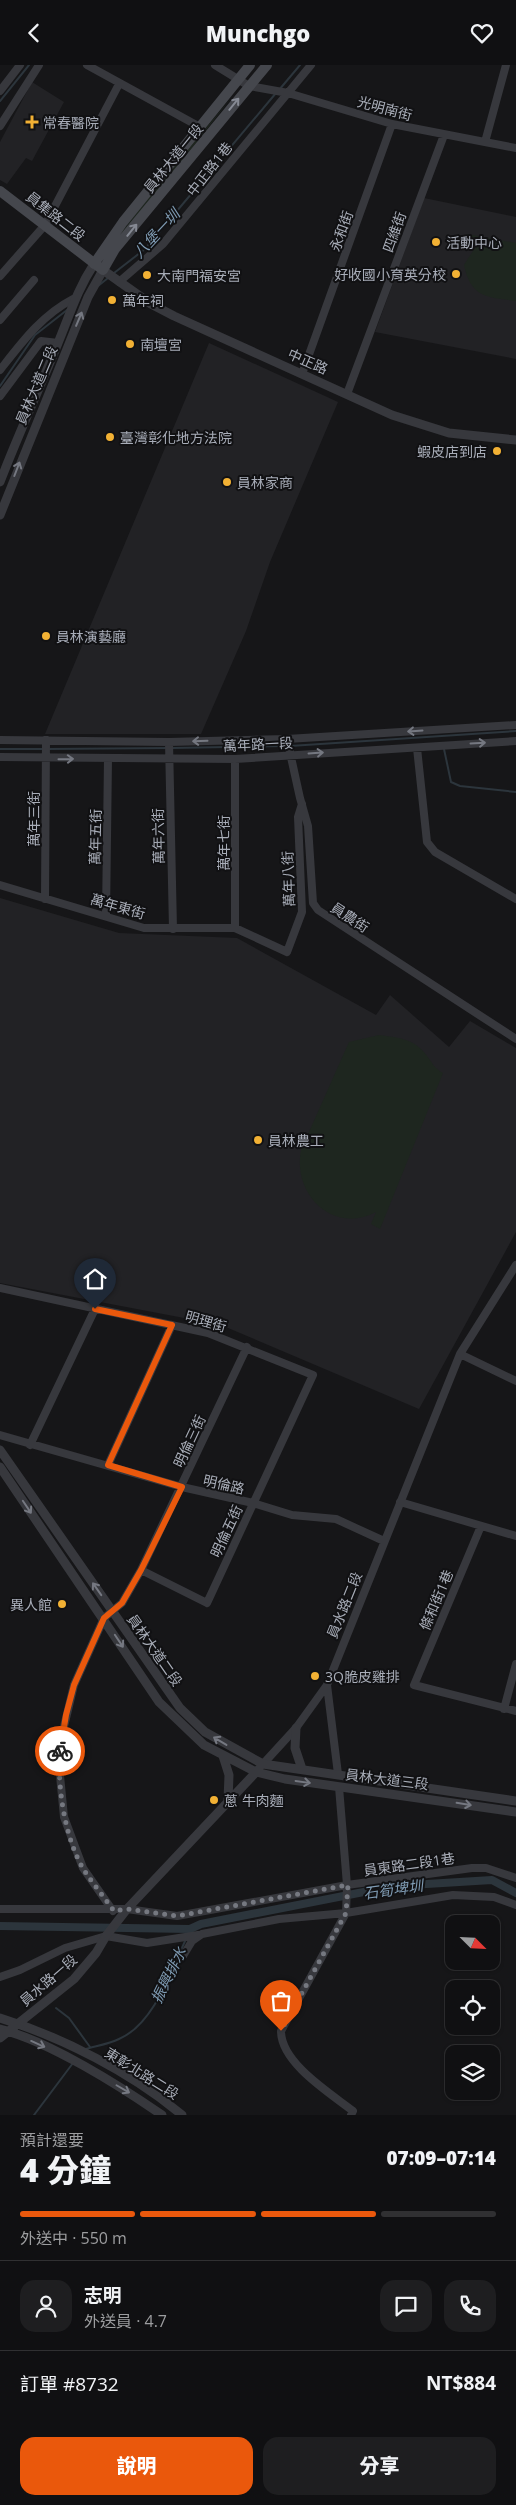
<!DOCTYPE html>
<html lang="zh-TW">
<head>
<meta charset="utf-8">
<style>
	:root { --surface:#101012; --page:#1e1e20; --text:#f1f3f6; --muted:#9c9d9f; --line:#303032; --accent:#ea580c }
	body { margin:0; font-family:"Open Sans","Noto Sans TC",sans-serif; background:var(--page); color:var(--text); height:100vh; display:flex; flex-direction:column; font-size:19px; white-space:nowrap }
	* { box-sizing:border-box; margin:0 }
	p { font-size:16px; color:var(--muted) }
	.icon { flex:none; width:28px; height:28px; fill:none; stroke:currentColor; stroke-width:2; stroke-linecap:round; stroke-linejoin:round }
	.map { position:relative; height:2050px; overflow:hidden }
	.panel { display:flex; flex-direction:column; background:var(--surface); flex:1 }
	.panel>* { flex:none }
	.needle { width:32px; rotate:114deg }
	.fabs { position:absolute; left:445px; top:1850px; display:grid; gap:10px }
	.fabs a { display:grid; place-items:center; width:55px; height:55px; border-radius:10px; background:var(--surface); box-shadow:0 1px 4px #0004,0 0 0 1px var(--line); font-size:25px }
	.pin { position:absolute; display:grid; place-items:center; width:42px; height:42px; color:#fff; margin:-51px -21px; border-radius:50% 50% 50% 0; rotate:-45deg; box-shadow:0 0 5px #0007 }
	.pin .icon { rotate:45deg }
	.courier { position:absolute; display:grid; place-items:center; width:50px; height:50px; margin:-25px; border:4px solid #ea580c; border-radius:50%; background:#fff; color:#222; box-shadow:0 1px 6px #0007 }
	.overview em { font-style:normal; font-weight:800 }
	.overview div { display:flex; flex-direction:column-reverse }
	.overview { display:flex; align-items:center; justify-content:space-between; height:85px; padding:0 20px }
	h1 { font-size:32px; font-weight:800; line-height:38px }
	.bar { display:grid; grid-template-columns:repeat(4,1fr); gap:8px 5px; align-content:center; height:60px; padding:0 20px }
	.bar i { height:6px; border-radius:4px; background:var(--line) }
	.bar .current { background:var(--accent) }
	.bar p { grid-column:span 4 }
	.line { display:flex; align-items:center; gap:12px; padding:0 20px; border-top:1px solid var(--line) }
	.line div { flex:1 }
	.round { display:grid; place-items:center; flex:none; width:52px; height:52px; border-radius:15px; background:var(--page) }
	.action { display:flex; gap:10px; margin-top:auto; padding:10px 20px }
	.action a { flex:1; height:58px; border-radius:15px; background:var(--accent); color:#fff; font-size:20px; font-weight:800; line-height:58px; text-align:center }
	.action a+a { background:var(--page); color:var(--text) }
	header { display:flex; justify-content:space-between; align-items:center; height:65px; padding:0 20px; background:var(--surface); font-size:22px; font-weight:800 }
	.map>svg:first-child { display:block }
	.built { fill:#222225 }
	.green { fill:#1e261f }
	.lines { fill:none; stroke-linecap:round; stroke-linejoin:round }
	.stream { stroke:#2c353c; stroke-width:2 }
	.canal { stroke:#2c353c; stroke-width:8 }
	.minor { stroke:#37383d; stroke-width:8 }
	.tertiary { stroke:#37383d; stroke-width:9 }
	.secondary { stroke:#45474d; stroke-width:10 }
	.oneway { stroke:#858993 }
	.oneway2 { stroke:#757881 }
	.done { stroke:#757880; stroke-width:5; stroke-dasharray:0 9 }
	.route { stroke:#ea580c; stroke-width:6 }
	.poi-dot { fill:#f2b134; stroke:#111113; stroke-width:2 }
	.labels { text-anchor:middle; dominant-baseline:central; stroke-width:4; stroke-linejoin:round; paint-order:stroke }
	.street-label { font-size:14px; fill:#a8adb8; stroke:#111113 }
	.poi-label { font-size:14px; fill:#a8adb8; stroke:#111113; text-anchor:start }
	.water-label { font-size:15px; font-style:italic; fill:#7f9bb3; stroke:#111113 }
</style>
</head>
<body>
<header><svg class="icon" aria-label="back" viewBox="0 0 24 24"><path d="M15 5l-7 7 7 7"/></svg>Munchgo<svg class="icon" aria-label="heart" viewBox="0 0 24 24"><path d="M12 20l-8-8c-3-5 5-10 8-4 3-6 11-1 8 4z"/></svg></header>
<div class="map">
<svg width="516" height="2050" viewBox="0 0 516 2050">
	<rect width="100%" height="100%" fill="#161618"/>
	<path class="built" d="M32 17 64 37 32 96 26 93 7 119 0 115V77Z
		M424 133 516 152V294L375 267Z
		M209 278 338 337 270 497 246 566 201 669H45Z
		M0 833 119 868 237 873 376 950 390 930 449 982 470 956 516 983V1167L419 1344 221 1260 0 1218Z"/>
	<path class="green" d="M232 32 144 144 112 180 153 126Z
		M467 169 516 178V236C487 232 471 233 464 200L476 181 463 177Z
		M379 970C399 973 414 973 427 991 433 999 434 1003 443 1008L380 1164 371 1159 376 1147C334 1170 292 1130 301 1085L349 977Z"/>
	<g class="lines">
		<path class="stream" d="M279 25 300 0
			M0 36 29 0
			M114 208 145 184 276 28
			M98 221 108 213
			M0 321 35 270 67 245
			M290 681 516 666
			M172 683 285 681
			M0 684H43
			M47 684 168 683
			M444 684 451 717 460 721 516 727
			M188 1869 190 1864
			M56 1943 69 1953 90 1982
			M86 1984C96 1981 109 1979 119 1974 154 1959 171 1906 186 1874
			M34 2050 73 1998"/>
		<path class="canal" d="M0 1861 190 1864 201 1859 394 1821 492 1815 516 1828"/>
		<path class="minor" d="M87 0 200 62
			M215 0 249 21 288 28 392 59 516 83
			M0 26 20 0
			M0 61 39 0
			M485 77 506 0
			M0 211 45 160 119 19
			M119 217 163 179 311 0
			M0 255 34 215
			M0 305C22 277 42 250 73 234
			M302 309 392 59
			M347 329 444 70
			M0 331 41 276 58 278
			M287 674 300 733 308 761 313 838 318 845 516 974
			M0 675 169 677 287 674 516 660
			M169 677 173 864
			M417 683 427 777 435 787 516 834
			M0 692 235 694 516 676
			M0 820 144 863H235L287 887 302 847 298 752 302 739
			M45 834 46 675
			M106 851 108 693
			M235 863V694
			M0 1223 208 1268 313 1310 207 1538 141 1505
			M460 1289 516 1316
			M0 1370 182 1422 253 1438 292 1450 336 1454 384 1476
			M30 1380 95 1244
			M108 1400 172 1260
			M400 1437 516 1471
			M481 1461 414 1620 516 1646
			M327 1620 338 1709
			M504 1644 516 1599
			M263 1699 296 1663 327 1620 460 1289 516 1200
			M339 1722 347 1820 346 1848 281 1966C281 1998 330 2028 353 2046L351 2050
			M0 1844H127L177 1851 347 1820 472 1803H486L516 1813
			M113 1846 83 1803 64 1752 59 1700 61 1674 74 1620 104 1553 122 1538 141 1505 247 1282
			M183 1891 192 1876 202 1869 279 1854 346 1848 453 1830 494 1832 516 1840
			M0 1912 20 1905 65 1883 106 1871 147 1878 198 1870"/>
		<path class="tertiary" d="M0 417C18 370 39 325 58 278 70 249 77 225 94 199
			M0 450 88 232 103 205 151 239 174 251 392 350 449 368 516 375
			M0 1385 180 1643 205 1667 263 1699 516 1736
			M0 1402 159 1637 204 1680 256 1707 285 1714 516 1747
			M296 1663 295 1683 302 1704
			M223 1691 229 1710 228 1735
			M0 1953C62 1972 132 2008 182 2050
			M0 1964C49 1976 120 2021 162 2050
			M0 1973 74 1914 96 1888 106 1871 127 1844 259 1704"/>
		<path class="secondary" d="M0 126 103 205 115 184 267 0
			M94 199 123 157 250 0"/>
	</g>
	<defs><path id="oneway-shaft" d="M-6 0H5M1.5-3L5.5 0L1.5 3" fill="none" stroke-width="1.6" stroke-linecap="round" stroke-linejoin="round" transform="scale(1.25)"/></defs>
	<g class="oneway">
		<use href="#oneway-shaft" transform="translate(234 39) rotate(-51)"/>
		<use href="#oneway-shaft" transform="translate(132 165) rotate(-51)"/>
	</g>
	<g class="oneway2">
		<use href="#oneway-shaft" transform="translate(79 254) rotate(-67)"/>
		<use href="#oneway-shaft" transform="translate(17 404) rotate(-69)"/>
		<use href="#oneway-shaft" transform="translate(415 666) rotate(176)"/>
		<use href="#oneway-shaft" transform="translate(200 676) rotate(178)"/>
		<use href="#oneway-shaft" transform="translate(478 678) rotate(-3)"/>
		<use href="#oneway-shaft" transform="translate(316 688) rotate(-4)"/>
		<use href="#oneway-shaft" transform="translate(66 694) rotate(-1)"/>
		<use href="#oneway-shaft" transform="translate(27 1442) rotate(56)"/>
		<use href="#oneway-shaft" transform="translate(97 1524) rotate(-125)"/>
		<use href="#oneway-shaft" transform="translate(119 1576) rotate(56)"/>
		<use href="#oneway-shaft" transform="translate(220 1676) rotate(-149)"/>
		<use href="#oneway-shaft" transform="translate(303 1717) rotate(8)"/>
		<use href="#oneway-shaft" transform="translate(464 1739) rotate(9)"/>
		<use href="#oneway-shaft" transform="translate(38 1979) rotate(24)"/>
		<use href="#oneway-shaft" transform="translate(123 2024) rotate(30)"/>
	</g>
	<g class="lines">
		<path class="done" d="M60 1686C57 1722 65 1774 84 1805 93 1819 104 1832 114 1846L127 1844 177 1851 348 1820 346 1848 281 1966"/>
		<path class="route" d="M60 1686 66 1650 74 1620 104 1553 122 1538 141 1505 182 1422 108 1400 172 1260 95 1244"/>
	</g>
	<g class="poi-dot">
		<path d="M29.5 49.5h5v5h5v5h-5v5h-5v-5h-5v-5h5z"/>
		<circle cx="436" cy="177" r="5"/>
		<circle cx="456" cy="209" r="5"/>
		<circle cx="147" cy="210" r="5"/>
		<circle cx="112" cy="235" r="5"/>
		<circle cx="130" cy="279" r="5"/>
		<circle cx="110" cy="372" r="5"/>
		<circle cx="497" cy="386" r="5"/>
		<circle cx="227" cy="417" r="5"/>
		<circle cx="46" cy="571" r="5"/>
		<circle cx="258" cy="1075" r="5"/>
		<circle cx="62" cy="1539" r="5"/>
		<circle cx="315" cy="1611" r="5"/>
		<circle cx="214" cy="1735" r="5"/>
	</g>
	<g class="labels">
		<g class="street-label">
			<text transform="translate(385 43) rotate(15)">光明南街</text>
			<text transform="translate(173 93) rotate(-51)">員林大道一段</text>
			<text transform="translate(209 104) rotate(-52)">中正路1巷</text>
			<text transform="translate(56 151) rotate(38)">員集路二段</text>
			<text transform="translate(341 166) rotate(-70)">永和街</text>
			<text transform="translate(394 167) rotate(-70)">四維街</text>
			<text transform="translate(308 296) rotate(24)">中正路</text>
			<text transform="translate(36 320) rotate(-67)">員林大道二段</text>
			<text transform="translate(258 679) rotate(-3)">萬年路一段</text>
			<text transform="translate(33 754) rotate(-90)">萬年三街</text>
			<text transform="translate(158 771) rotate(-91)">萬年六街</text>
			<text transform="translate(95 772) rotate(-89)">萬年五街</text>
			<text transform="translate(223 778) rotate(-90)">萬年七街</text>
			<text transform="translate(288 814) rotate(-92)">萬年八街</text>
			<text transform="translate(118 841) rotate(16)">萬年東街</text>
			<text transform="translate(350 852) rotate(33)">員農街</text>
			<text transform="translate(206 1256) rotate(16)">明理街</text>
			<text transform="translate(189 1376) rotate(-65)">明倫三街</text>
			<text transform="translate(224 1419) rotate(13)">明倫路</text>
			<text transform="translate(226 1466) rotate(-65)">明倫五街</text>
			<text transform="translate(436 1535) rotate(-67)">條和街1巷</text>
			<text transform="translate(344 1540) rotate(-68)">員水路二段</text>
			<text transform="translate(155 1585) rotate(55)">員林大道二段</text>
			<text transform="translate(387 1714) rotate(7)">員林大道三段</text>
			<text transform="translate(409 1799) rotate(-8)">員東路二段1巷</text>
			<text transform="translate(48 1915) rotate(-41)">員水路一段</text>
			<text transform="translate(142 2008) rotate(32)">東彰北路二段</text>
		</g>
		<g class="poi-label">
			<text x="43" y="57">常春醫院</text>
			<text x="446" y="177">活動中心</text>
			<text x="446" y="209" text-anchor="end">好收國小育英分校</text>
			<text x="157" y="210">大南門福安宮</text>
			<text x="122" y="235">萬年祠</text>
			<text x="140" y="279">南壇宮</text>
			<text x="120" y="372">臺灣彰化地方法院</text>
			<text x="487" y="386" text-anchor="end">蝦皮店到店</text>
			<text x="237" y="417">員林家商</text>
			<text x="56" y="571">員林演藝廳</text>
			<text x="268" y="1075">員林農工</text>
			<text x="52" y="1539" text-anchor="end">異人館</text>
			<text x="325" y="1611">3Q脆皮雞排</text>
			<text x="224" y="1735">蔥 牛肉麵</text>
		</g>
		<g class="water-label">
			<text transform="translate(156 168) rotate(-47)">八堡一圳</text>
			<text transform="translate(393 1824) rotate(-8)">石筍埤圳</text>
			<text transform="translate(168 1910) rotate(-64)">振興排水</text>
		</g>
	</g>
</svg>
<div class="fabs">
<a><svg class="needle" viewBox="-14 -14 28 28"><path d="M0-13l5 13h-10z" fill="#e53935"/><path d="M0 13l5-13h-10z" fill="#9c9d9f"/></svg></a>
<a><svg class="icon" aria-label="locate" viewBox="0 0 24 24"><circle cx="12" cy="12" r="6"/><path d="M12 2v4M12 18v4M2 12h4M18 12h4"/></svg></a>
<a><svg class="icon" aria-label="layers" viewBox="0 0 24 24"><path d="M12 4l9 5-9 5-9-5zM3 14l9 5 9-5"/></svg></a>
</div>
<div class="pin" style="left:281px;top:1966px;background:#ea580c"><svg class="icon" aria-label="bag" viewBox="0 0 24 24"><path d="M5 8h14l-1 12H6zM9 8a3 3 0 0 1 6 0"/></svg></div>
<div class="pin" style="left:95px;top:1244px;background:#1f2937"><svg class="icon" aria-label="home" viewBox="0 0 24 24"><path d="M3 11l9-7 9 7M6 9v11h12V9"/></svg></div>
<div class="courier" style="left:60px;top:1686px"><svg class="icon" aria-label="bike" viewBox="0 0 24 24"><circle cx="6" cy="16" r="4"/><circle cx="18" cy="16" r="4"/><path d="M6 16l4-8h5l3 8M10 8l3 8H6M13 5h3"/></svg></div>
</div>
<section class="panel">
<div class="overview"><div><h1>4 分鐘</h1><p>預計還要</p></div><em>07:09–07:14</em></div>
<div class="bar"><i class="current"></i><i class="current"></i><i class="current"></i><i></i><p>外送中 · 550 m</p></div>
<div class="line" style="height:90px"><a class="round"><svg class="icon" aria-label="person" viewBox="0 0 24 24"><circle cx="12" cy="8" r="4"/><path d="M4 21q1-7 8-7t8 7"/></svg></a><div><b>志明</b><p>外送員 · 4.7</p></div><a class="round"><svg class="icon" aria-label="chat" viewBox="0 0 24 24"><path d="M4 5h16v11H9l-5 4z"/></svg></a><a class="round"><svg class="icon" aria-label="phone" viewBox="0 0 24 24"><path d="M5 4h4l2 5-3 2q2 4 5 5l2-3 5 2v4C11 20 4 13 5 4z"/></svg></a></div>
<div class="line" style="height:65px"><div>訂單 #8732</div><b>NT$884</b></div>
<div class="action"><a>說明</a><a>分享</a></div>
</section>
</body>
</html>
